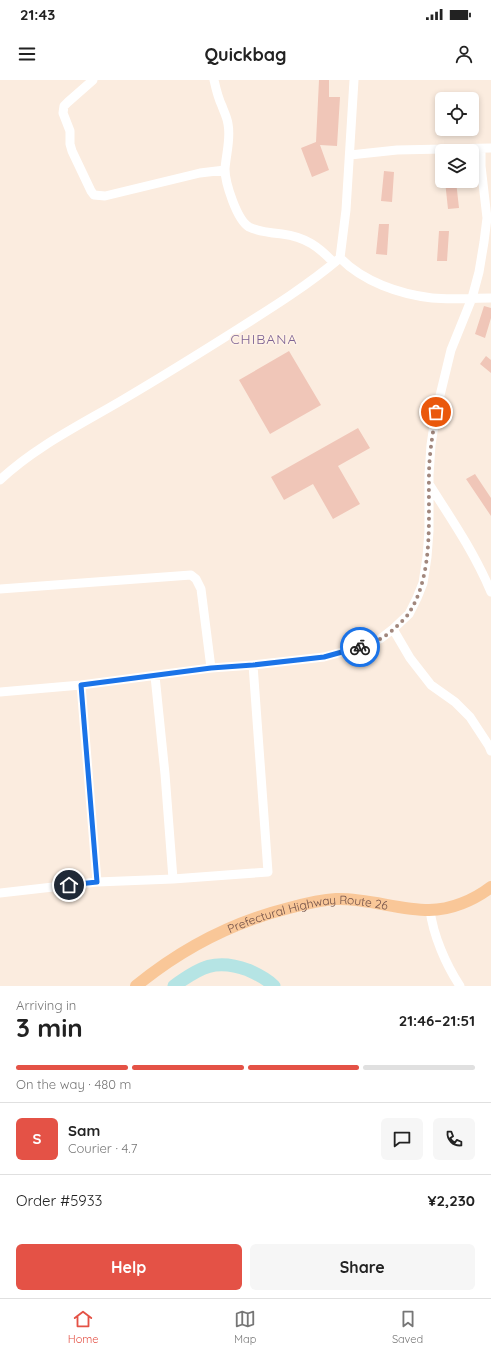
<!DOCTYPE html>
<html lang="en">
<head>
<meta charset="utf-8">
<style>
	:root { --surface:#fff; --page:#f6f6f6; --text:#222; --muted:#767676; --line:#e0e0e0; --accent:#e45246 }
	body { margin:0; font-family:Quicksand,sans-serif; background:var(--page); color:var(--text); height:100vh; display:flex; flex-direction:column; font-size:15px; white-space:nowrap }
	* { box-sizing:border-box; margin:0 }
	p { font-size:13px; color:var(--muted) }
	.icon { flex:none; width:22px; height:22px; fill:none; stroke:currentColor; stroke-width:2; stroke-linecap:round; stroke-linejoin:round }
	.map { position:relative; height:906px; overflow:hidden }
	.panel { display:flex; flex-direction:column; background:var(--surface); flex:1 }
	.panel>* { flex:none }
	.fabs { position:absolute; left:435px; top:12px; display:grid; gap:8px }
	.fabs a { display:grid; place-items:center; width:44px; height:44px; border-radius:6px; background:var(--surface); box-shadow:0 2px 6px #0003; font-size:20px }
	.pin { position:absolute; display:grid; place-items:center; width:34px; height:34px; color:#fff; margin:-17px; border:2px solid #fff; border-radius:50%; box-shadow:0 1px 4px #0007 }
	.courier { position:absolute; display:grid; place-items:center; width:40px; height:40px; margin:-20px; border:3px solid #1a73e8; border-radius:50%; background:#fff; color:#222; box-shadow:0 1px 5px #0007 }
	.summary em { font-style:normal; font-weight:800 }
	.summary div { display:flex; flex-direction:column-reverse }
	.summary { display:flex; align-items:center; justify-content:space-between; height:68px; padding:0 16px }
	h1 { font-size:26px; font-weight:800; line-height:30px }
	.bar { display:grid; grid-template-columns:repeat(4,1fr); gap:6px 4px; align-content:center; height:48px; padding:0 16px }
	.bar i { height:5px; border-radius:3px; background:var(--line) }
	.bar .current { background:var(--accent) }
	.bar p { grid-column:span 4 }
	.line { display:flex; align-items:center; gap:10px; padding:0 16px; border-top:1px solid var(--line) }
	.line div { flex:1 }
	.round { display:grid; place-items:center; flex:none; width:42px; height:42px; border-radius:6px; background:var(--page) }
	.primary-button { display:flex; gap:8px; margin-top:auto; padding:8px 16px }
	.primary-button a { flex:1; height:46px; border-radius:6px; background:var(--accent); color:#fff; font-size:16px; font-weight:800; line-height:46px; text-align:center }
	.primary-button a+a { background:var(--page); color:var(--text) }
	.status { display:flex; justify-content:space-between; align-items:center; height:28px; padding:0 20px; background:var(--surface); direction:ltr }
	.status svg { height:11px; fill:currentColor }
	header { display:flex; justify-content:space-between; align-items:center; height:52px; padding:0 16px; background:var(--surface); font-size:18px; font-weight:800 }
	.tabs { display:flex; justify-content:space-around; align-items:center; height:56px; border-top:1px solid var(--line); background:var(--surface); font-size:11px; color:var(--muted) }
	.tabs a { display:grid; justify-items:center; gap:2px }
	.tabs .current { color:var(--accent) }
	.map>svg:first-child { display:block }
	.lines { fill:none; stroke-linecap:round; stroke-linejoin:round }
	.river { stroke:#b5e4e4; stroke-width:13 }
	.building { fill:#f0c6b8 }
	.minor { stroke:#fff; stroke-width:9 }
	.major { stroke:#f9c798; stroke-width:12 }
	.done { stroke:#a1877d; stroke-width:4; stroke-dasharray:0 7.2 }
	.route { stroke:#1a73e8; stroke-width:5 }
	.labels { text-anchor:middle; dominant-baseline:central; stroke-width:3; stroke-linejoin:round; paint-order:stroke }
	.street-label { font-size:12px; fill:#715048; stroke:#fff1e5 }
	.quarter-label { font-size:14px; letter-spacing:1px; fill:#7d6394; stroke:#fff1e5 }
</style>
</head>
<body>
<div class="status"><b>21:43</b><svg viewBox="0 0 49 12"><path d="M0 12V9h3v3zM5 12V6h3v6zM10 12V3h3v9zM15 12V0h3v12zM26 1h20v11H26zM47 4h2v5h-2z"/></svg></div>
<header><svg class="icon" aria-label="menu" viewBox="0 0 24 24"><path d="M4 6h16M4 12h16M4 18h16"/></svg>Quickbag<svg class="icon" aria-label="person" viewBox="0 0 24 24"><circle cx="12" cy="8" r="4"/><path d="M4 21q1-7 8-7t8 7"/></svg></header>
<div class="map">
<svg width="491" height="906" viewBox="0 0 491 906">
	<rect width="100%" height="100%" fill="#fbecdf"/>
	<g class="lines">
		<path class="river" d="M174 906C200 887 216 878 248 890 257 894 267 899 274 906"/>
	</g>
	<path class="building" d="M319 0H329V17H340L337 66 320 65 329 90 312 97 301 68 316 62Z
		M384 91 394 92 392 122 381 121Z
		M445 101H456L459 128 448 129Z
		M379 144H389L387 175 376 174Z
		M439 151H449L447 181H437Z
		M484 226 491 228V238L485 258 475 254Z
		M289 271 321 325 270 354 239 300Z
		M486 276 491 280V293L480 284Z
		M358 348 370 368 338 386 360 424 333 439 313 404 284 420 271 397Z
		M475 394 491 418V436L466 399Z"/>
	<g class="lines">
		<path class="minor" d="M93 0 68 22 64 26 63 33 70 51V64L72 71 91 111 94 115 105 116 200 93 225 90
			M214 0C216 9 218 18 222 26 224 32 227 37 228 44 231 59 226 74 225 89 225 103 237 140 249 147 259 152 272 153 282 154 306 157 319 167 334 183
			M350 75 397 70 491 68
			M340 178C364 202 399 214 432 218 452 220 472 218 491 218
			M0 400C36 366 82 344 124 319 163 296 200 273 238 249 273 227 308 205 340 178L346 130 354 0
			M429 404C452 440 474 472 491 512
			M0 509 191 495 196 499 201 509 211 588
			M393 549 410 578 431 605 455 622 470 637 489 666 491 671
			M155 596 165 694 173 799
			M81 605 97 802
			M0 612 81 605 211 588 253 585 324 577 364 566 380 559 393 549 409 534 417 518 423 503 427 477 429 451V395L431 365 436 332 451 270 472 218 479 192 484 162 487 138 481 86V69
			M0 813 97 802 173 799 268 792 253 585
			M430 830C433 855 446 885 460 906"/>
		<path class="major" id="s1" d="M136 906C181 869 233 842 289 828 304 824 320 820 336 819 368 818 398 830 429 830 451 830 474 820 491 807"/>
	</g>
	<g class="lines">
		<path class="done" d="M360 567C374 564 387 556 397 546 401 542 406 538 409 533 434 494 428 439 429 395 429 374 433 353 436 332"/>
		<path class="route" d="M69 805 97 802 81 605 211 588 253 585 324 577 360 567"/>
	</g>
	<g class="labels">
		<g class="street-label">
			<text stroke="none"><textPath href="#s1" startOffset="191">Prefectural Highway Route 26</textPath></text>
		</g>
		<g class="quarter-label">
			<text x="264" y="259">CHIBANA</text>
		</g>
	</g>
</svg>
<div class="fabs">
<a><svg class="icon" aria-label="locate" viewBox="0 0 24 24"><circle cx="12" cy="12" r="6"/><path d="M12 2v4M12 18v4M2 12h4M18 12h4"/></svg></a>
<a><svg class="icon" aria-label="layers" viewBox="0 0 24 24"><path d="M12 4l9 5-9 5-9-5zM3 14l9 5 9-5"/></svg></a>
</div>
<div class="pin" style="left:436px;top:332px;background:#ea580c"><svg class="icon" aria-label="bag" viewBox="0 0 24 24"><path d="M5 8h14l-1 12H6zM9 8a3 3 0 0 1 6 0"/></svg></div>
<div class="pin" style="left:69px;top:805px;background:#1f2937"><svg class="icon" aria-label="home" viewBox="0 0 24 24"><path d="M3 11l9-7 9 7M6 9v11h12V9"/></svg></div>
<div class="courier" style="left:360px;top:567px"><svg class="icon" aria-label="bike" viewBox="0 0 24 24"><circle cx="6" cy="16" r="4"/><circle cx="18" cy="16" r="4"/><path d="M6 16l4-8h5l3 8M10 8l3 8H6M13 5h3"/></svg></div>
</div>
<section class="panel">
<div class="summary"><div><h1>3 min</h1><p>Arriving in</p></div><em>21:46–21:51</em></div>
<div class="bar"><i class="current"></i><i class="current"></i><i class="current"></i><i></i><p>On the way · 480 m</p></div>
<div class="line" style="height:72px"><b class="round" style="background:var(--accent);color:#fff">S</b><div><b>Sam</b><p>Courier · 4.7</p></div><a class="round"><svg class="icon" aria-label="chat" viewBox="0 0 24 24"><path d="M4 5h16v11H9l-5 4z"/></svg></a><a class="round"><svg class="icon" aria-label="phone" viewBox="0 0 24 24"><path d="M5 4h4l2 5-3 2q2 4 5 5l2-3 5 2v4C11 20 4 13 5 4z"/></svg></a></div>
<div class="line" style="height:52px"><div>Order #5933</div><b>¥2,230</b></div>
<div class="primary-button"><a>Help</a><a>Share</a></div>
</section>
<nav class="tabs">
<a class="current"><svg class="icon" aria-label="home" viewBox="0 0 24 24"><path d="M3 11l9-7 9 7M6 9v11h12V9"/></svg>Home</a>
<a><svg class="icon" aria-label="map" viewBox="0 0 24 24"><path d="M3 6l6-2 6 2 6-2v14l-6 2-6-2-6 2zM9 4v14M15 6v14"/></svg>Map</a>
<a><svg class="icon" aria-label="saved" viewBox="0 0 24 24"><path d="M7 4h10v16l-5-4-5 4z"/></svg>Saved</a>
</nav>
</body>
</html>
